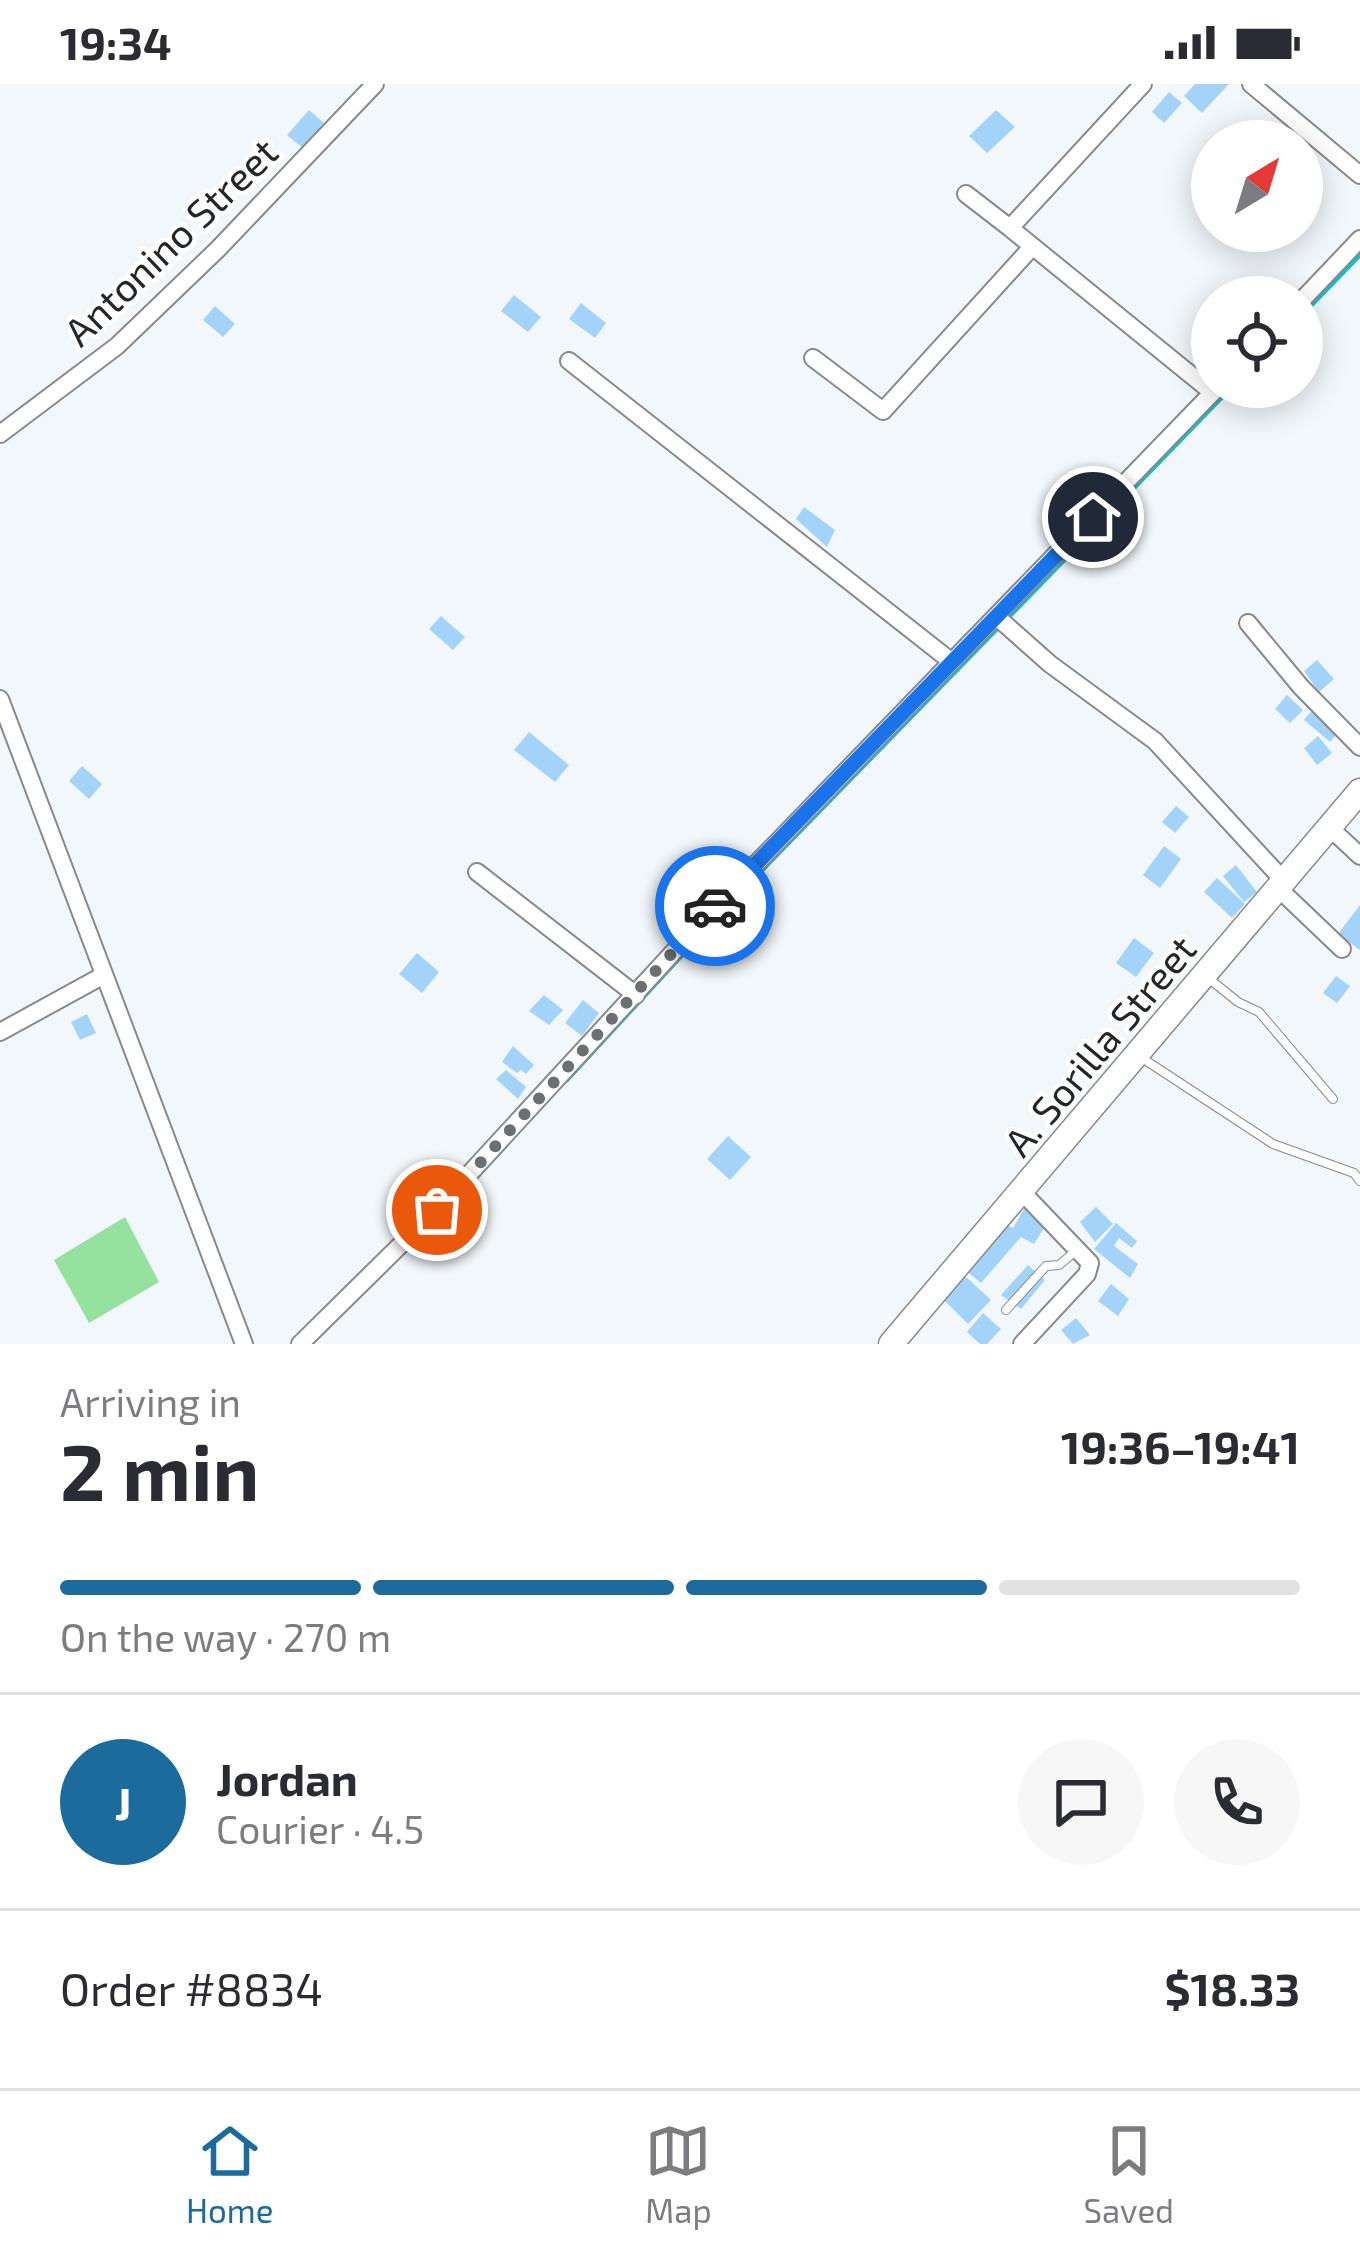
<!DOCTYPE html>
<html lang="en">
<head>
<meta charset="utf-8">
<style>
	:root { --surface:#fff; --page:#f7f7f7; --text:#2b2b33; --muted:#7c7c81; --line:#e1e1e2; --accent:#1b6b9c }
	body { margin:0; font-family:"Exo 2",sans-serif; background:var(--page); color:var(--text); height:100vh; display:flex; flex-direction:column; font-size:45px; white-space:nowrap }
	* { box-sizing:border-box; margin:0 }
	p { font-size:39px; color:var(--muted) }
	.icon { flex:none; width:66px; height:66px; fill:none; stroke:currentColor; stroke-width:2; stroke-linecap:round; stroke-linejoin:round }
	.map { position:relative; height:1260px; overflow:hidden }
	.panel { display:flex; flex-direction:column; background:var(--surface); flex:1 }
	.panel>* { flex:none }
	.needle { width:78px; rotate:38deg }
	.buttons { position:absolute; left:1191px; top:36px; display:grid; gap:24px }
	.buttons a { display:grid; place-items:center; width:132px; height:132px; border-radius:50%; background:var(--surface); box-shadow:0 6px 30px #0003; font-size:60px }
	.pin { position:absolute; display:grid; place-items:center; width:102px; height:102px; color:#fff; margin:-51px; border:6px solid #fff; border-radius:50%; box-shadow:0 3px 12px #0007 }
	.courier { position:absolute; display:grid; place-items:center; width:120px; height:120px; margin:-60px; border:9px solid #1a73e8; border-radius:50%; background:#fff; color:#222; box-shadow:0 3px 15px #0007 }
	.head em { font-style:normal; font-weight:700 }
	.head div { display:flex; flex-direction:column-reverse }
	.head { display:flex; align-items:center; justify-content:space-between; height:204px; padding:0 60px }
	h1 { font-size:78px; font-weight:700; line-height:90px }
	.bar { display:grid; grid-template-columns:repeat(4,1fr); gap:18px 12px; align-content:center; height:144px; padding:0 60px }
	.bar i { height:15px; border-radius:9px; background:var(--line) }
	.bar .active { background:var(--accent) }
	.bar p { grid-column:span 4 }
	.line { display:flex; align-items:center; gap:30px; padding:0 60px; border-top:3px solid var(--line) }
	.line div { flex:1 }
	.round { display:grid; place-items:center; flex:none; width:126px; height:126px; border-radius:63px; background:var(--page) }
	.status { display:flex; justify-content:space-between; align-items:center; height:84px; padding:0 60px; background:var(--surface); direction:ltr }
	.status svg { height:33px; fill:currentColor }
	.tabs { display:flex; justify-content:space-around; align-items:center; height:168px; border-top:3px solid var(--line); background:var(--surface); font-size:33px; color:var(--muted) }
	.tabs a { display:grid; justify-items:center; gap:6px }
	.tabs .active { color:var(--accent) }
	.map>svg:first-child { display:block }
	.green { fill:#95e19e }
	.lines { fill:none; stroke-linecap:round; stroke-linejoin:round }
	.stream { stroke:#16bdc7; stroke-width:4.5 }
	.building { fill:#a4d3f9 }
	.lane-casing { stroke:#868a8e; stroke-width:10 }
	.street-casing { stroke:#868a8e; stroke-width:20 }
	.secondary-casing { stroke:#868a8e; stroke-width:27 }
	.lane { stroke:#fff; stroke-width:8 }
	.street { stroke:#fff; stroke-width:16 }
	.secondary { stroke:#fff; stroke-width:24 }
	.done { stroke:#6c6f71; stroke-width:12; stroke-dasharray:0 21.6 }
	.route { stroke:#1a73e8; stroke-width:15 }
	.labels { text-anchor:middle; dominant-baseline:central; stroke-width:9; stroke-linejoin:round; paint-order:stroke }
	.street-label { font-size:39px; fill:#242627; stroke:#fff }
</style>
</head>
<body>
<div class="status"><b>19:34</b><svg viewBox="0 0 49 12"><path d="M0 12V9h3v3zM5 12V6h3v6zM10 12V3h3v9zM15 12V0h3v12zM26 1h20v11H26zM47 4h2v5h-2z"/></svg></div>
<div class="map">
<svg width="1360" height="1260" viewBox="0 0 1360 1260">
	<rect width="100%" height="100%" fill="#f2f7fb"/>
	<path class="green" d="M125 1133 159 1198 89 1239 54 1176Z"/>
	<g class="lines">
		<path class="stream" d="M1302 231 1360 171
			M1006 536 1232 303
			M567 996 733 816 998 544"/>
	</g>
	<path class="building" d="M1195 0H1229L1202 29 1184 12Z
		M1169 8 1182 19 1164 39 1152 28Z
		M309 26 326 41 305 66 287 51Z
		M996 26 1015 43 987 69 969 52Z
		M514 211 541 233 528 248 501 227Z
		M581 219 606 239 595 254 569 235Z
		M215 222 235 240 223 253 203 236Z
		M804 423 835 446 827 463 796 435Z
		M441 532 465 553 453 566 429 545Z
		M1317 576 1334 595 1319 608 1304 587Z
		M1287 611 1303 626 1290 639 1275 625Z
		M1313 625 1339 648 1330 658 1304 636Z
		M529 648 569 681 555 698 514 666Z
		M1318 652 1332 669 1317 681 1304 664Z
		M82 682 102 700 89 715 69 697Z
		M1176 722 1189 733 1175 749 1162 738Z
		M1164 762 1181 775 1160 804 1143 791Z
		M1236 781 1257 808 1244 818 1223 792Z
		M1217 794 1245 820 1232 834 1204 808Z
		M1360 821V866L1338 850Z
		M1134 854 1154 869 1136 893 1116 879Z
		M417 869 439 888 422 909 399 890Z
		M1336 892 1350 902 1337 919 1323 909Z
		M544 911 563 926 549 941 529 927Z
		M583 916 599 929 582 952 565 939Z
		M87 930 96 949 80 956 71 938Z
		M513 962 534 981 526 990 521 986 517 989 502 978Z
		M506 986 526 1003 518 1015 496 995Z
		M728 1052 751 1073 730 1096 707 1075Z
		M1096 1123 1113 1140 1095 1158 1080 1138Z
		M1024 1125 1047 1139 1034 1160 1021 1153 981 1199 965 1186 1006 1140 1013 1144Z
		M1116 1139 1137 1157 1132 1164 1119 1154 1114 1162 1138 1180 1130 1194 1094 1165Z
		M1028 1181 1045 1196 1021 1225 1001 1211Z
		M965 1192 991 1216 968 1240 943 1215Z
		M1111 1200 1129 1215 1118 1232 1098 1217Z
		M983 1229 1001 1245 987 1260H980L967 1248Z
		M1076 1234 1090 1251 1073 1260 1061 1246Z"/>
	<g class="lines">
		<g class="lane-casing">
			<path id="lane" d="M1207 893 1238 918 1259 928 1333 1015
				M1139 972 1273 1060 1354 1089 1360 1097
				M1006 1226 1046 1182 1059 1181 1077 1166"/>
		</g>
		<g class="street-casing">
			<path id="street" d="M1143 0 1010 144 1212 308
				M1251 0 1360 91
				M966 110 1010 144
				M1302 216 1360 155
				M813 274 883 327 1032 163
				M569 277 952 578
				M0 350 117 262 218 165 375 0
				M997 533 1050 580 1155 657 1284 797
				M1248 539 1301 603 1360 663
				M0 615 244 1260
				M1329 743 1360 772
				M477 788 636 911
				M1278 804 1342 865
				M0 948 104 891
				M1022 1108 1090 1179 1087 1190 1022 1260
				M300 1260 437 1125 725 812 1218 303"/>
		</g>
		<g class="secondary-casing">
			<path id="secondary" d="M891 1260 1360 707"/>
		</g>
		<use href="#lane" class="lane"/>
		<use href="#street" class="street"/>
		<use href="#secondary" class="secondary"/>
	</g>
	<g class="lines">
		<path class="done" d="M437 1126 715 822"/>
		<path class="route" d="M715 822 1093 433"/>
	</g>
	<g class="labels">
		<g class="street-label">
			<text transform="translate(170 157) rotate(-44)">Antonino Street</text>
			<text transform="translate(1099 961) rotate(-50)">A. Sorilla Street</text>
		</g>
	</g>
</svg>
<div class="buttons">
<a><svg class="needle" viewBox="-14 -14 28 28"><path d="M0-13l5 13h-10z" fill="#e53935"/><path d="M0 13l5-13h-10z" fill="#7c7c81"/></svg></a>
<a><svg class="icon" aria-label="locate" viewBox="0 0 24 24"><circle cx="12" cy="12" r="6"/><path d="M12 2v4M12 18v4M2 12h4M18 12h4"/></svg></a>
</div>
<div class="pin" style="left:437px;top:1126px;background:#ea580c"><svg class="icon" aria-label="bag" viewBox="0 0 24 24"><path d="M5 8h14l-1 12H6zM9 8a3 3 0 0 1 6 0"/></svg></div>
<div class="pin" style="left:1093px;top:433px;background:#1f2937"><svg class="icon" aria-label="home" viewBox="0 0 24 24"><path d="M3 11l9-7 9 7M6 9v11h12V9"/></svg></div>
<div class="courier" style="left:715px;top:822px"><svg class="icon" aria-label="car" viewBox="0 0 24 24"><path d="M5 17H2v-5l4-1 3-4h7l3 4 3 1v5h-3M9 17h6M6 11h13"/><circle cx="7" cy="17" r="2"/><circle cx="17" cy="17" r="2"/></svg></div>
</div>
<section class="panel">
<div class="head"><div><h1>2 min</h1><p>Arriving in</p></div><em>19:36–19:41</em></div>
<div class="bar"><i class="active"></i><i class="active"></i><i class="active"></i><i></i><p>On the way · 270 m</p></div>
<div class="line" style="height:216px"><b class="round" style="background:var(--accent);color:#fff">J</b><div><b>Jordan</b><p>Courier · 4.5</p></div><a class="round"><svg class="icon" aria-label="chat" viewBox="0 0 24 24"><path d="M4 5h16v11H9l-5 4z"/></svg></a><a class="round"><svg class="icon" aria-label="phone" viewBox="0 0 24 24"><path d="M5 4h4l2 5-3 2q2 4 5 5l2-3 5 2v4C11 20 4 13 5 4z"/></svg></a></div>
<div class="line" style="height:156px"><div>Order #8834</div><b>$18.33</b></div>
</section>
<nav class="tabs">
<a class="active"><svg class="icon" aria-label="home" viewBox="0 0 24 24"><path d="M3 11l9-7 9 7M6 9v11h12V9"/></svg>Home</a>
<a><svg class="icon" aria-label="map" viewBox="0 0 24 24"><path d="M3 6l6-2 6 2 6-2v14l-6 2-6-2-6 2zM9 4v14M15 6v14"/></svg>Map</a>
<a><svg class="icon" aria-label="saved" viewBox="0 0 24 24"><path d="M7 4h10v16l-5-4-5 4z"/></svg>Saved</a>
</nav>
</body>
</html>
